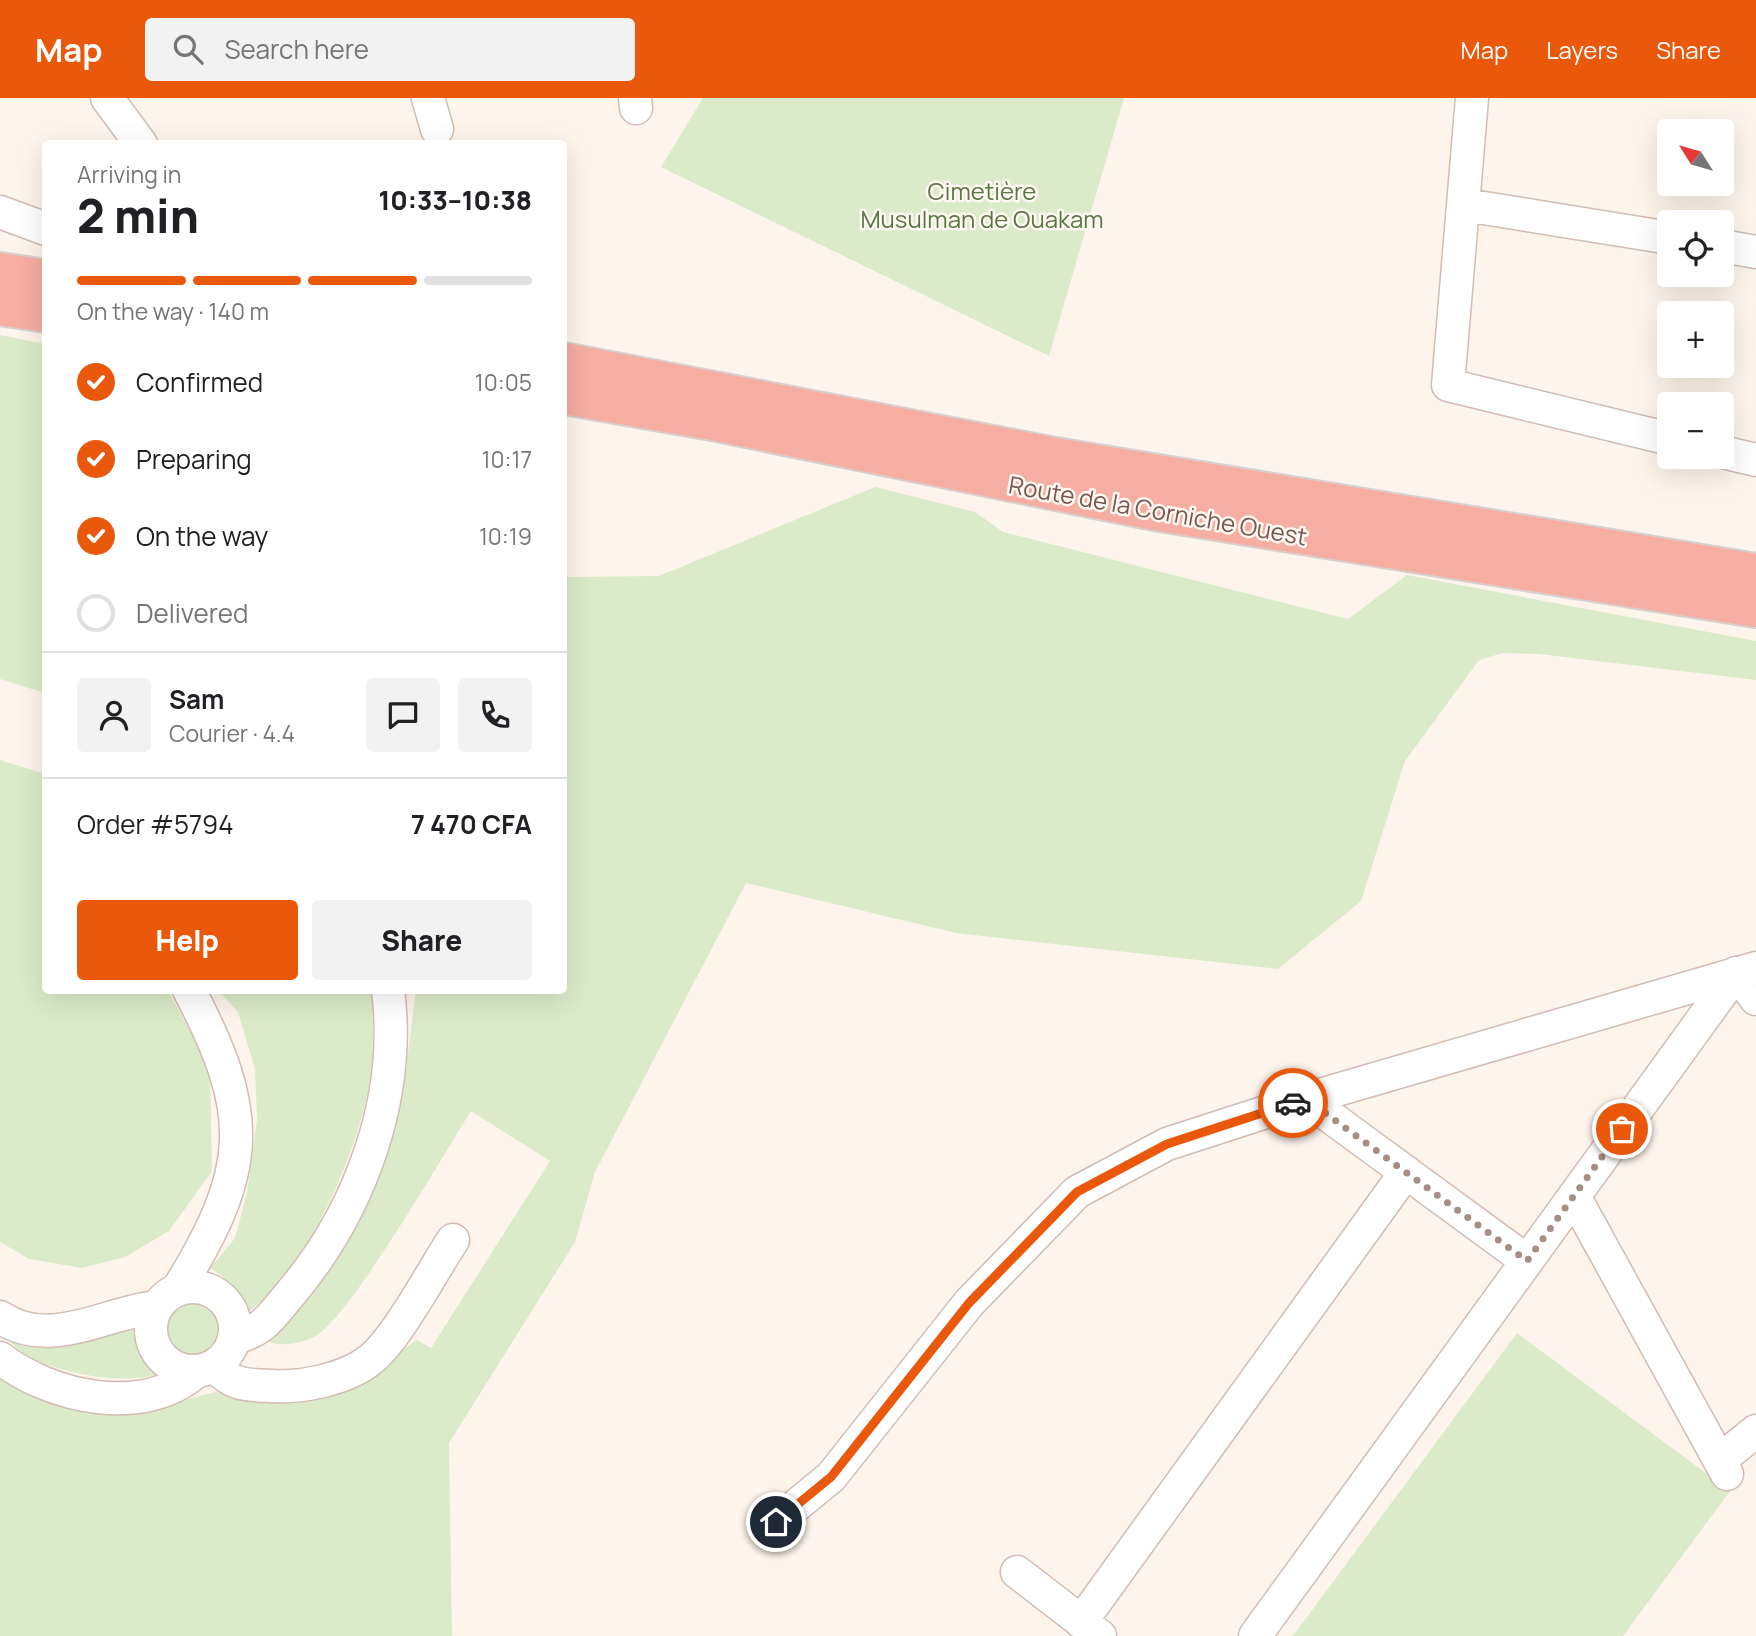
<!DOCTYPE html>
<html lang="en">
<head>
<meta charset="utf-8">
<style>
	:root { --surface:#fff; --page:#f2f2f2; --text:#202124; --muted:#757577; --line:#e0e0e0; --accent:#ea580c }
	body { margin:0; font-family:Manrope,sans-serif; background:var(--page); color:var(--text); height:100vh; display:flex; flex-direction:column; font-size:26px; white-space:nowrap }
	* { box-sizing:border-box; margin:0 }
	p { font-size:23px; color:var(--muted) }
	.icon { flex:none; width:38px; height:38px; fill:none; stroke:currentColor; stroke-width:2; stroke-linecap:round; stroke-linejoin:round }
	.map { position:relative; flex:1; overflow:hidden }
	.details { position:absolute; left:42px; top:42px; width:525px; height:854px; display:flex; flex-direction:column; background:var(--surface); border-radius:7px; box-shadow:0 7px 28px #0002 }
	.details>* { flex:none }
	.needle { width:46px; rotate:307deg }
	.buttons { position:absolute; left:1657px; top:21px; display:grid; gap:14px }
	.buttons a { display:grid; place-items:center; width:77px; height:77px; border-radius:7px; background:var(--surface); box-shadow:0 7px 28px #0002; font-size:35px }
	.pin { position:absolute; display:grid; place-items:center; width:60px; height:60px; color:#fff; margin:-30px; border:4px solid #fff; border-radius:50%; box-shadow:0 2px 7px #0007 }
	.courier { position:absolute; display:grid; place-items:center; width:70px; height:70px; margin:-35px; border:5px solid #ea580c; border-radius:50%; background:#fff; color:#222; box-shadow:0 2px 9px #0007 }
	.head em { font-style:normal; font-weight:800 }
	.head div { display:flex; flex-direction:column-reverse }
	.head { display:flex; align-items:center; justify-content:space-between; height:119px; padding:0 35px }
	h1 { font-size:46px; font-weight:800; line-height:52px }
	.bar { display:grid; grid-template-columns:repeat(4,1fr); gap:10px 7px; align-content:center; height:84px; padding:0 35px }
	.bar i { height:9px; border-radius:5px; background:var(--line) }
	.bar .on { background:var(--accent) }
	.bar p { grid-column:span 4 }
	.line { display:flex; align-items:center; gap:18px; padding:0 35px; border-top:2px solid var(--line) }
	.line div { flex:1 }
	.round { display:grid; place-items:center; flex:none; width:74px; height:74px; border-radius:7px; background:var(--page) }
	ol { padding:0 35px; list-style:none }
	li { display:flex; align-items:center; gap:21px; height:77px }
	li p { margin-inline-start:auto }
	li .icon { padding:7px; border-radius:50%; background:var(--accent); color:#fff; stroke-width:4 }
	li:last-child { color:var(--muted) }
	li i { width:38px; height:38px; border:4px solid var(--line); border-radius:50% }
	.cta { display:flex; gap:14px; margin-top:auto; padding:14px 35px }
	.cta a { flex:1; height:80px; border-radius:7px; background:var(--accent); color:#fff; font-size:28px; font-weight:800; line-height:80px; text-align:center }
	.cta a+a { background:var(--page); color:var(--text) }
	header { display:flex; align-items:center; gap:42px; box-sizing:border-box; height:98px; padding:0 35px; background:var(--accent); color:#fff }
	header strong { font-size:33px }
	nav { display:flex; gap:38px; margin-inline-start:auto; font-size:24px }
	.search { width:490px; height:63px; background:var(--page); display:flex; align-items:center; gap:18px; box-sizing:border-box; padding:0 24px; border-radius:7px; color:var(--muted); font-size:26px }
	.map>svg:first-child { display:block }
	.green { fill:#dbebc9 }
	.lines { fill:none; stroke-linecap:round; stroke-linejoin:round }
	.minor-casing { stroke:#d2bcb3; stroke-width:35 }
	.highway-casing { stroke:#d9d0cd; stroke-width:42 }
	.minor { stroke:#fff; stroke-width:32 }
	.highway { stroke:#f6aea3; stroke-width:38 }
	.done { stroke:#a78e84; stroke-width:7; stroke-dasharray:0 12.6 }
	.route { stroke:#ea580c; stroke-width:9 }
	.labels { text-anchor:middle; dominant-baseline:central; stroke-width:5; stroke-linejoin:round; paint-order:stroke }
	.park-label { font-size:24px; fill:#587842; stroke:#fff8f2 }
	.street-label { font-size:24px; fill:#79574d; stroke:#fff8f2 }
</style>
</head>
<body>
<header>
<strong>Map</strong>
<div class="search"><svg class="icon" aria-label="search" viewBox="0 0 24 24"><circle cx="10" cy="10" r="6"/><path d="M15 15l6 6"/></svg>Search here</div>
<nav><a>Map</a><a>Layers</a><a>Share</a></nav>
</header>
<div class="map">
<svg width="1756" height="1538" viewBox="0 0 1756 1538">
	<rect width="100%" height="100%" fill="#fdf4eb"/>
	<path class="green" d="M703 0H1124L1049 258 661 69Z
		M0 237 45 246V595L0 581Z
		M875 389 975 414 1003 434 1348 521 1407 477 1756 543V582L1539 556 1503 555 1479 562 1405 663 1361 803 1278 871 956 835 746 785 595 1074 575 1144 449 1345 452 1538H0V1274L174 1305 215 1294 293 1302 386 1263 417 1242 431 1250 550 1063 471 1013C445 1054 348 1223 314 1239 297 1247 280 1249 263 1242L279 1224 373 1092 388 1050 406 970 416 893 564 892V479L659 478Z
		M0 662 45 676 43 744 46 751V892L168 893 210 969 212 1073 169 1133 125 1159 82 1170 29 1161 0 1144Z
		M219 893H372C372 922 376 955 370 984 355 1061 309 1168 246 1216 238 1195 230 1182 210 1170L235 1140 247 1095 257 1022 255 971 238 914Z
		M166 1230a29 29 0 1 1 58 0a29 29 0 1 1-58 0Z
		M143 1220C138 1247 143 1260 165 1275 124 1287 74 1278 35 1262 23 1257 11 1244 0 1235Z
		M1517 1235 1730 1393 1623 1538H1293Z"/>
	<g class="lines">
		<g class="minor-casing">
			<path id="minor" d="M107 0 141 46
				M428 0 437 31
				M635 0 636 10
				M1472 0 1448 287 1670 341
				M1465 107 1670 140
				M0 114 46 131
				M1722 148 1756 154
				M1722 354 1756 362
				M1736 875 1756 901
				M1306 1001 1527 1163
				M1574 1098 1727 1376
				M151 1231a42 42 0 1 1 84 0a42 42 0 1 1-84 0Z
				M178 1191C252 1071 255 1017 189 892
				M0 1219C50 1253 106 1214 157 1209
				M234 1240C264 1233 272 1217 291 1195 360 1113 402 1000 388 892
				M0 1260C52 1300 144 1320 197 1273
				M214 1268C234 1288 245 1287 272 1288 302 1290 346 1281 370 1262 397 1241 433 1172 453 1142
				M1720 1362 1756 1333
				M776 1424 831 1379 969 1205 1077 1094 1167 1046 1306 1001 1756 870
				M1017 1474 1100 1538
				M1081 1524 1406 1074
				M1255 1538 1736 875"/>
		</g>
		<g class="highway-casing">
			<path id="highway" d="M0 174 46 181
				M0 208 46 215
				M564 264 1055 359 1756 475
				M564 297 707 322 1154 413 1756 510"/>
		</g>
		<use href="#minor" class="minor"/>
		<use href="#highway" class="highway"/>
	</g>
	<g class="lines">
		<path class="done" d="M1293 1005 1306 1001 1527 1163 1622 1031"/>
		<path class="route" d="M776 1424 831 1379 969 1205 1077 1094 1167 1046 1293 1005"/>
	</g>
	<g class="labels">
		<g class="park-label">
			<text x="982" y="92">Cimetière<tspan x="982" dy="28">Musulman de Ouakam</tspan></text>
		</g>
		<g class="street-label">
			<text transform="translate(1158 412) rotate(10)">Route de la Corniche Ouest</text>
		</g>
	</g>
</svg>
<div class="buttons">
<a><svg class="needle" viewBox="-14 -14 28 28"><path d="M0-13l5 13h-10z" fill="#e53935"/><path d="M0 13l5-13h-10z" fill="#757577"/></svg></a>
<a><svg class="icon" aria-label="locate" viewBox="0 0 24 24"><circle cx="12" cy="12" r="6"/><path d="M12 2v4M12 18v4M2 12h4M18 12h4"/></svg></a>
<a>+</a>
<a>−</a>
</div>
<div class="pin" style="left:1622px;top:1031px;background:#ea580c"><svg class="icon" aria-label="bag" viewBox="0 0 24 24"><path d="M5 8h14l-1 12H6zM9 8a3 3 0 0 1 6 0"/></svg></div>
<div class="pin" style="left:776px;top:1424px;background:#1f2937"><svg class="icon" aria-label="home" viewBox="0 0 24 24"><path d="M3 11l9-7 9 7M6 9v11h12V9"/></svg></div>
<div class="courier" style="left:1293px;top:1005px"><svg class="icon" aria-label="car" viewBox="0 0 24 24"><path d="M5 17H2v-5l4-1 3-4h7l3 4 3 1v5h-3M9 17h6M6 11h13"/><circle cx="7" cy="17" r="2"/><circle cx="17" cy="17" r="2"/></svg></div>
<section class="details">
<div class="head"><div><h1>2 min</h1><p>Arriving in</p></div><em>10:33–10:38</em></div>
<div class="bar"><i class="on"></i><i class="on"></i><i class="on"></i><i></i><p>On the way · 140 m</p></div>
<ol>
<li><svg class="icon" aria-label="check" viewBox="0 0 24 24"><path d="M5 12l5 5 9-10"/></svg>Confirmed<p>10:05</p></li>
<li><svg class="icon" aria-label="check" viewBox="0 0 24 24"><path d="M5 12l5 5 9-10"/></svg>Preparing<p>10:17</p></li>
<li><svg class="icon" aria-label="check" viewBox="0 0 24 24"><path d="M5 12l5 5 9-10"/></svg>On the way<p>10:19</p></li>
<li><i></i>Delivered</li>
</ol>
<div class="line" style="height:126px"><a class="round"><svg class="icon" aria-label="person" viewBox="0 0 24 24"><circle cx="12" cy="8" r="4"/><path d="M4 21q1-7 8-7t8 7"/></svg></a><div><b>Sam</b><p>Courier · 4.4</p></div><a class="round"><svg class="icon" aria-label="chat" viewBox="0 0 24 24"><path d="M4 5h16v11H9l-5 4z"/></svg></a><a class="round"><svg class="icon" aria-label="phone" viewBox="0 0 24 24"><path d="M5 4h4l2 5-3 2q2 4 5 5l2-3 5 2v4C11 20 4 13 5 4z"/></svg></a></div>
<div class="line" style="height:91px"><div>Order #5794</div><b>7 470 CFA</b></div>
<div class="cta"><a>Help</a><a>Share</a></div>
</section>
</div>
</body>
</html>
